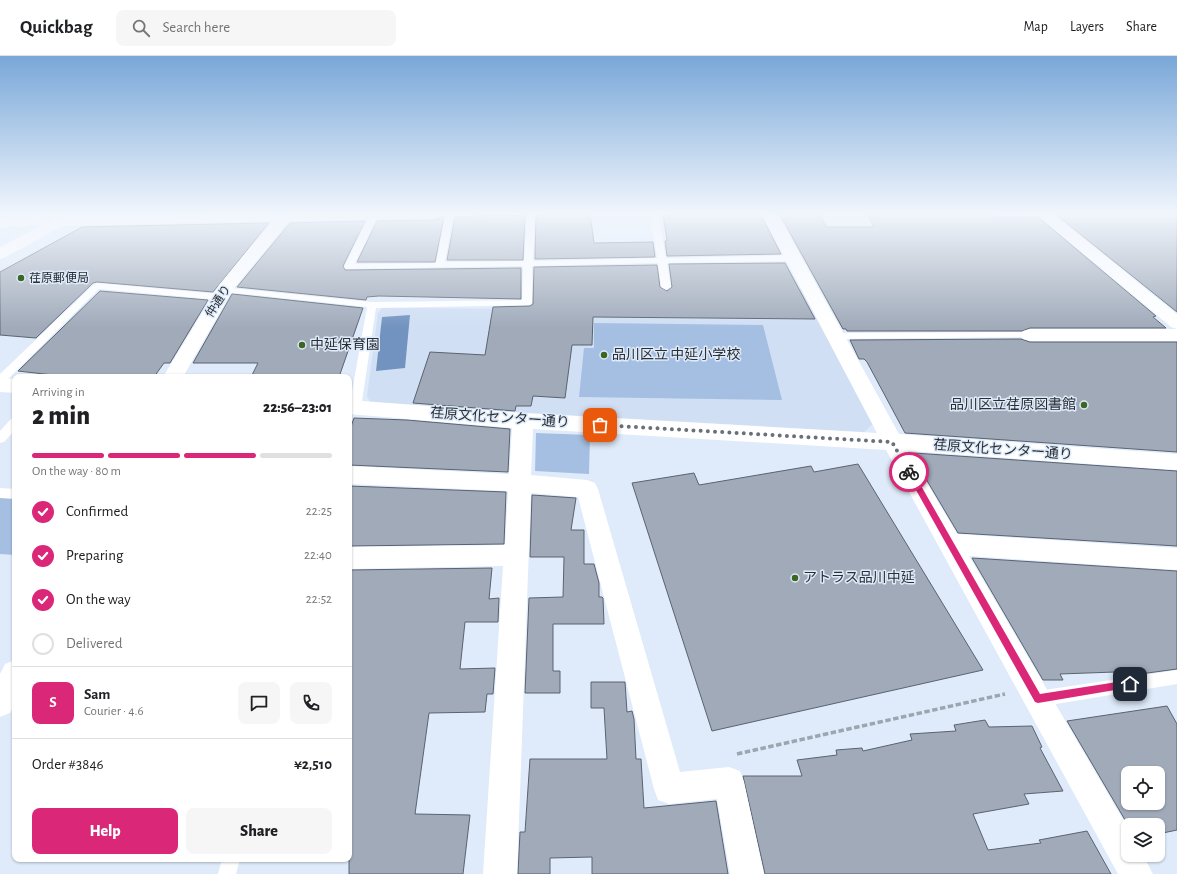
<!DOCTYPE html>
<html lang="en">
<head>
<meta charset="utf-8">
<style>
	:root { --surface:#fff; --page:#f6f6f6; --text:#202124; --muted:#757577; --line:#e0e0e0; --accent:#db2777 }
	body { margin:0; font-family:"Alegreya Sans","Noto Sans JP",sans-serif; background:var(--page); color:var(--text); height:100vh; display:flex; flex-direction:column; font-size:15px; white-space:nowrap }
	* { box-sizing:border-box; margin:0 }
	p { font-size:13px; color:var(--muted) }
	.icon { flex:none; width:22px; height:22px; fill:none; stroke:currentColor; stroke-width:2; stroke-linecap:round; stroke-linejoin:round }
	.map { position:relative; flex:1; overflow:hidden }
	.panel { position:absolute; left:12px; top:318px; width:340px; height:488px; display:flex; flex-direction:column; background:var(--surface); border-radius:8px; box-shadow:0 1px 3px #0004 }
	.panel>* { flex:none }
	.buttons { position:absolute; left:1121px; top:710px; display:grid; gap:8px }
	.buttons a { display:grid; place-items:center; width:44px; height:44px; border-radius:8px; background:var(--surface); box-shadow:0 1px 3px #0004; font-size:20px }
	.pin { position:absolute; display:grid; place-items:center; width:34px; height:34px; color:#fff; margin:-17px; border-radius:8px; box-shadow:0 2px 6px #0006 }
	.courier { position:absolute; display:grid; place-items:center; width:40px; height:40px; margin:-20px; border:3px solid #db2777; border-radius:50%; background:#fff; color:#222; box-shadow:0 1px 5px #0007 }
	.head em { font-style:normal; font-weight:800 }
	.head div { display:flex; flex-direction:column-reverse }
	.head { display:flex; align-items:center; justify-content:space-between; height:68px; padding:0 20px }
	h1 { font-size:26px; font-weight:800; line-height:30px }
	.bar { display:grid; grid-template-columns:repeat(4,1fr); gap:6px 4px; align-content:center; height:48px; padding:0 20px }
	.bar i { height:5px; border-radius:3px; background:var(--line) }
	.bar .current { background:var(--accent) }
	.bar p { grid-column:span 4 }
	.line { display:flex; align-items:center; gap:10px; padding:0 20px; border-top:1px solid var(--line) }
	.line div { flex:1 }
	.round { display:grid; place-items:center; flex:none; width:42px; height:42px; border-radius:8px; background:var(--page) }
	ol { padding:0 20px; list-style:none }
	li { display:flex; align-items:center; gap:12px; height:44px }
	li p { margin-inline-start:auto }
	li .icon { padding:4px; border-radius:50%; background:var(--accent); color:#fff; stroke-width:4 }
	li:last-child { color:var(--muted) }
	li i { width:22px; height:22px; border:2px solid var(--line); border-radius:50% }
	.action { display:flex; gap:8px; margin-top:auto; padding:8px 20px }
	.action a { flex:1; height:46px; border-radius:8px; background:var(--accent); color:#fff; font-size:16px; font-weight:800; line-height:46px; text-align:center }
	.action a+a { background:var(--page); color:var(--text) }
	header { display:flex; align-items:center; gap:24px; box-sizing:border-box; height:56px; padding:0 20px; background:var(--surface); border-bottom:1px solid var(--line) }
	header strong { font-size:19px }
	nav { display:flex; gap:22px; margin-inline-start:auto; font-size:14px }
	.search { width:280px; height:36px; background:var(--page); display:flex; align-items:center; gap:10px; box-sizing:border-box; padding:0 14px; border-radius:8px; color:var(--muted); font-size:15px }
	.map>svg:first-child { display:block }
	.built { fill:#d0dff4 }
	.green { fill:#a5bfe2 }
	.water { fill:#7293c0 }
	.building { fill:#a0aab9; stroke:#5a6370; fill-rule:evenodd }
	.lines { fill:none; stroke-linecap:round; stroke-linejoin:round }
	.path { stroke:#9ca6b1; stroke-width:3.5; stroke-dasharray:5.5 2.5; stroke-linecap:butt }
	.service { fill:#fff; fill-rule:evenodd }
	.minor { fill:#fff; fill-rule:evenodd }
	.primary { fill:#fff; fill-rule:evenodd }
	.route { fill:#db2777 }
	.done { stroke:#697079; stroke-width:4; stroke-dasharray:0 7.2 }
	.poi-dot { fill:#3b6623; stroke:#dfebfa; stroke-width:1.5 }
	.labels { text-anchor:middle; dominant-baseline:central; stroke-width:3; stroke-linejoin:round; paint-order:stroke }
	.far-poi-label { font-size:12px; fill:#292e33; stroke:#dfebfa; text-anchor:start }
	.far-street-label { font-size:12px; fill:#292e33; stroke:#dfebfa }
	.poi-label { font-size:14px; fill:#292e33; stroke:#dfebfa; text-anchor:start }
	.street-label { font-size:14px; fill:#292e33; stroke:#dfebfa }
</style>
</head>
<body>
<header>
<strong>Quickbag</strong>
<div class="search"><svg class="icon" aria-label="search" viewBox="0 0 24 24"><circle cx="10" cy="10" r="6"/><path d="M15 15l6 6"/></svg>Search here</div>
<nav><a>Map</a><a>Layers</a><a>Share</a></nav>
</header>
<div class="map">
<svg width="1177" height="818" viewBox="0 0 1177 818">
	<rect width="100%" height="100%" fill="#dfebfa"/>
	<path class="built" d="M535 233H802L873 368 864 376 371 348 367 340 378 257 382 252 533 253Z"/>
	<path class="green" d="M594 267 763 269 782 344 579 341 584 292H594Z
		M536 377 590 379 589 418 535 415Z
		M0 440 15 441V499L0 498Z"/>
	<path class="water" d="M410 259 405 312 376 315 382 261Z"/>
	<path class="building" d="M738 157H760L781 198 667 200 665 185H667V184L663 159Z
		M779 157H819L826 171H874L867 157H992L995 161H1038L1156 260 1153 261 1166 272H1030L1022 275H847L846 273H843Z
		M1054 157H1177V256Z
		M590 158 594 187 653 186 655 201 535 203 536 159Z
		M502 159 525 160 523 204H447L455 161Z
		M444 161 435 206H357L377 165 433 164Z
		M365 165 343 210 345 214 521 212V243L379 240 367 241 366 244 237 231 290 167Z
		M266 167H269L213 236 97 226 93 227 36 282 0 279V216L82 171Z
		M785 207 815 263 593 261 592 289H572L565 342 533 340 531 350H516L515 355 413 347 430 296 485 299 493 251 530 250 533 248 534 211 657 209 660 231 667 235 672 231 669 208Z
		M100 235 208 244 170 307H164L154 321H70L18 315Z
		M232 238 363 252 339 321H251L258 307H193Z
		M1021 283 1030 286H1177V396L905 377 867 306 864 303H859L850 284Z
		M354 362 407 364 510 373 508 416 349 409V376Z
		M914 397 1177 415V490L958 477 916 406Z
		M858 408 983 614 712 675 632 427 694 417 699 429 811 410 814 416Z
		M349 430 506 436 504 488 349 490Z
		M532 439 576 442 571 474H584V508H594L599 527V541H602L603 542 604 568H553V615H560V637H525L529 542 563 541 564 501H530Z
		M972 502 1177 515V613L1118 621 1115 616 1060 618 1063 624H1043Z
		M492 512 489 543 499 542 498 566H465L460 613 495 612 493 638H487L485 656 429 657 415 758 470 759 463 818H349V514Z
		M591 626H625L627 656 632 655 634 663 636 703H641L644 752 716 745 728 818H592V801L550 802V818H518L520 776H525L530 703H607L604 652H591Z
		M1167 650 1177 668V774L1158 778V769H1128L1067 665ZM1128 717H1158V747H1128Z
		M985 664 989 671 1032 670 1042 691 1040 692 1063 735 1024 738 1029 748 973 758 988 794 1041 787 1039 784 1087 775 1111 818H765L743 720H802L797 704 837 699 836 694 862 692 863 695 912 684 910 678 956 675 954 669Z"/>
	<g class="lines">
		<path class="path" d="M737 698 1005 638"/>
		<path class="service" d="M371 157H379L355 208 436 207 446 157H454L445 206 524 205 527 157H535L533 205 657 202 650 157H658L666 202 793 199 797 202 793 205 667 207 671 231 666 234 661 231 658 207 532 210V247L530 249 376 252 361 352 359 355H351L349 352 367 251 225 236 222 235 220 233 222 231 372 246 522 244 523 210 346 213 344 211Z
			M97 227 219 238 224 241 219 244 99 233 4 327 0 328V318L94 228Z
			M1030 276 1035 279 1034 281 835 283 830 280 835 277Z
			M15 362V374L4 386 0 387V375L11 363Z
			M0 432 15 433V443L0 442Z
			M1177 614V628L1038 651 1033 648 1030 643 1033 638 1038 635Z
			M222 803H240L236 818H218Z"/>
		<path class="minor" d="M217 157H441L438 160 433 162 289 165 232 235 183 321H163L219 229 272 165 61 170 56 168 53 165 56 162 61 160Z
			M761 157H777L899 378 1177 398V414L908 395 957 478 1177 492V514L969 500 1128 772V799H1143L1153 818H1118L886 394 533 373 531 419 587 424 595 427 598 433 680 716 729 711 740 715 744 726 764 818H730L717 743 669 748 658 744 654 733 578 441 531 437 517 818H483L503 510 349 513V491L505 489 508 435 349 428V410L509 418 512 372 349 358V344L523 357 877 377Z
			M1035 157H1052L1177 258V273L1171 271Z
			M41 160 46 162 49 165 46 168 0 172V162Z
			M1030 273H1177V285H1030L1023 283 1021 279 1023 275Z
			M0 322 15 323V337L0 336Z
			M15 604V647L10 657 0 661V618L5 608Z"/>
		<path class="primary" d="M65 157H84L81 160 6 201 0 203V191Z"/>
	</g>
	<linearGradient id="sky" x2="0" y2="1"><stop stop-color="#79a7d8"/><stop offset="0.58" stop-color="#f1f6fd"/><stop offset="1" stop-color="#f1f6fd" stop-opacity="0"/></linearGradient>
	<rect width="1177" height="272" fill="url(#sky)"/>
	<path class="route" d="M907 414H912L1040 638 1130 624 1133 625 1135 628 1133 631 1038 647 1035 646 907 418Z"/>
	<g class="lines">
		<path class="done" d="M600 369 892 386 909 416"/>
	</g>
	<g class="poi-dot">
		<circle cx="21" cy="222" r="4"/>
		<circle cx="302" cy="289" r="4"/>
		<circle cx="604" cy="299" r="4"/>
		<circle cx="1084" cy="349" r="4"/>
		<circle cx="795" cy="522" r="4"/>
	</g>
	<g class="labels">
		<g class="far-poi-label">
			<text x="29" y="222">荏原郵便局</text>
		</g>
		<g class="far-street-label">
			<text transform="translate(218 245) rotate(-57)">仲通り</text>
		</g>
		<g class="poi-label">
			<text x="310" y="289">中延保育園</text>
			<text x="612" y="299">品川区立 中延小学校</text>
			<text x="1076" y="349" text-anchor="end">品川区立荏原図書館</text>
			<text x="803" y="522">アトラス品川中延</text>
		</g>
		<g class="street-label">
			<text transform="translate(500 362) rotate(4)">荏原文化センター通り</text>
			<text transform="translate(1003 394) rotate(4)">荏原文化センター通り</text>
		</g>
	</g>
</svg>
<div class="buttons">
<a><svg class="icon" aria-label="locate" viewBox="0 0 24 24"><circle cx="12" cy="12" r="6"/><path d="M12 2v4M12 18v4M2 12h4M18 12h4"/></svg></a>
<a><svg class="icon" aria-label="layers" viewBox="0 0 24 24"><path d="M12 4l9 5-9 5-9-5zM3 14l9 5 9-5"/></svg></a>
</div>
<div class="pin" style="left:600px;top:369px;background:#ea580c"><svg class="icon" aria-label="bag" viewBox="0 0 24 24"><path d="M5 8h14l-1 12H6zM9 8a3 3 0 0 1 6 0"/></svg></div>
<div class="pin" style="left:1130px;top:628px;background:#1f2937"><svg class="icon" aria-label="home" viewBox="0 0 24 24"><path d="M3 11l9-7 9 7M6 9v11h12V9"/></svg></div>
<div class="courier" style="left:909px;top:416px"><svg class="icon" aria-label="bike" viewBox="0 0 24 24"><circle cx="6" cy="16" r="4"/><circle cx="18" cy="16" r="4"/><path d="M6 16l4-8h5l3 8M10 8l3 8H6M13 5h3"/></svg></div>
<section class="panel">
<div class="head"><div><h1>2 min</h1><p>Arriving in</p></div><em>22:56–23:01</em></div>
<div class="bar"><i class="current"></i><i class="current"></i><i class="current"></i><i></i><p>On the way · 80 m</p></div>
<ol>
<li><svg class="icon" aria-label="check" viewBox="0 0 24 24"><path d="M5 12l5 5 9-10"/></svg>Confirmed<p>22:25</p></li>
<li><svg class="icon" aria-label="check" viewBox="0 0 24 24"><path d="M5 12l5 5 9-10"/></svg>Preparing<p>22:40</p></li>
<li><svg class="icon" aria-label="check" viewBox="0 0 24 24"><path d="M5 12l5 5 9-10"/></svg>On the way<p>22:52</p></li>
<li><i></i>Delivered</li>
</ol>
<div class="line" style="height:72px"><b class="round" style="background:var(--accent);color:#fff">S</b><div><b>Sam</b><p>Courier · 4.6</p></div><a class="round"><svg class="icon" aria-label="chat" viewBox="0 0 24 24"><path d="M4 5h16v11H9l-5 4z"/></svg></a><a class="round"><svg class="icon" aria-label="phone" viewBox="0 0 24 24"><path d="M5 4h4l2 5-3 2q2 4 5 5l2-3 5 2v4C11 20 4 13 5 4z"/></svg></a></div>
<div class="line" style="height:52px"><div>Order #3846</div><b>¥2,510</b></div>
<div class="action"><a>Help</a><a>Share</a></div>
</section>
</div>
</body>
</html>
